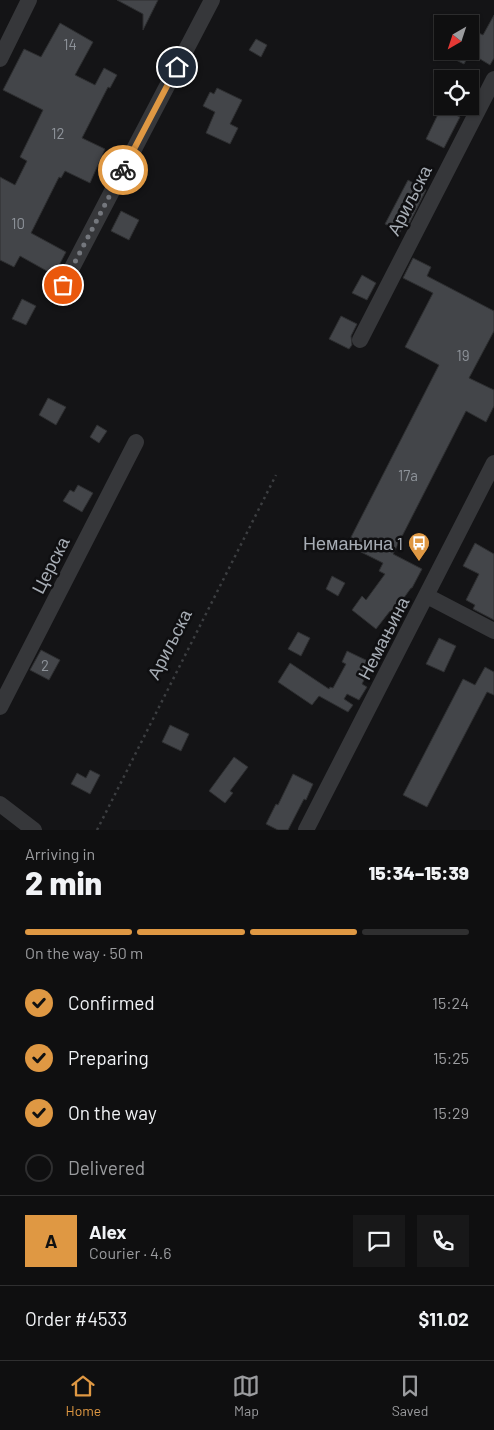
<!DOCTYPE html>
<html lang="en">
<head>
<meta charset="utf-8">
<style>
	:root { --surface:#0f0f10; --page:#181819; --text:#f1f3f6; --muted:#9b9c9f; --line:#2f2f30; --accent:#df9843 }
	body { margin:0; font-family:Barlow,sans-serif; background:var(--page); color:var(--text); height:100vh; display:flex; flex-direction:column; font-size:19px; white-space:nowrap }
	* { box-sizing:border-box; margin:0 }
	p { font-size:16px; color:var(--muted) }
	.icon { flex:none; width:28px; height:28px; fill:none; stroke:currentColor; stroke-width:2; stroke-linecap:round; stroke-linejoin:round }
	.map { position:relative; height:830px; overflow:hidden }
	.details { display:flex; flex-direction:column; background:var(--surface); flex:1 }
	.details>* { flex:none }
	.needle { width:32px; rotate:219deg }
	.buttons { position:absolute; left:434px; top:15px; display:grid; gap:10px }
	.buttons a { display:grid; place-items:center; width:45px; height:45px; border-radius:0px; background:var(--surface); box-shadow:0 1px 4px #0004,0 0 0 1px var(--line); font-size:25px }
	.pin { position:absolute; display:grid; place-items:center; width:42px; height:42px; color:#fff; margin:-21px; border:2px solid #fff; border-radius:50%; box-shadow:0 1px 5px #0007 }
	.courier { position:absolute; display:grid; place-items:center; width:50px; height:50px; margin:-25px; border:4px solid #df9843; border-radius:50%; background:#fff; color:#222; box-shadow:0 1px 6px #0007 }
	.head em { font-style:normal; font-weight:800 }
	.head div { display:flex; flex-direction:column-reverse }
	.head { display:flex; align-items:center; justify-content:space-between; height:85px; padding:0 25px }
	h1 { font-size:32px; font-weight:800; line-height:38px }
	.bar { display:grid; grid-template-columns:repeat(4,1fr); gap:8px 5px; align-content:center; height:60px; padding:0 25px }
	.bar i { height:6px; border-radius:4px; background:var(--line) }
	.bar .on { background:var(--accent) }
	.bar p { grid-column:span 4 }
	.line { display:flex; align-items:center; gap:12px; padding:0 25px; border-top:1px solid var(--line) }
	.line div { flex:1 }
	.round { display:grid; place-items:center; flex:none; width:52px; height:52px; border-radius:0px; background:var(--page) }
	ol { padding:0 25px; list-style:none }
	li { display:flex; align-items:center; gap:15px; height:55px }
	li p { margin-inline-start:auto }
	li .icon { padding:5px; border-radius:50%; background:var(--accent); color:#111; stroke-width:4 }
	li:last-child { color:var(--muted) }
	li i { width:28px; height:28px; border:2px solid var(--line); border-radius:50% }
	.menu { display:flex; justify-content:space-around; align-items:center; height:70px; border-top:1px solid var(--line); background:var(--surface); font-size:14px; color:var(--muted) }
	.menu a { display:grid; justify-items:center; gap:2px }
	.menu .on { color:var(--accent) }
	.map>svg:first-child { display:block }
	.building { fill:#434549; stroke:#2e2f31 }
	.lines { fill:none; stroke-linecap:round; stroke-linejoin:round }
	.path { stroke:#3c3e41; stroke-width:2.5; stroke-dasharray:2.5 4; stroke-linecap:butt }
	.minor { stroke:#36373a; stroke-width:16 }
	.done { stroke:#74777d; stroke-width:5; stroke-dasharray:0 9 }
	.route { stroke:#df9843; stroke-width:6 }
	.labels { text-anchor:middle; dominant-baseline:central; stroke-width:5; stroke-linejoin:round; paint-order:stroke }
	.number-label { font-size:15px; fill:#8e939a }
	.street-label { font-size:18px; fill:#a7adb5; stroke:#0f0f11 }
	.poi-label { font-size:18px; fill:#a7adb5; stroke:#0f0f11; text-anchor:end }
</style>
</head>
<body>
<div class="map">
<svg width="494" height="830" viewBox="0 0 494 830">
	<rect width="100%" height="100%" fill="#141416"/>
	<path class="building" d="M117 0H158L143 30V14Z
		M494 15V58L490 65 470 53 464 64 438 51H470V29L483 35Z
		M60 23 93 42 75 75 95 85 104 68 117 75 110 88 108 87 82 138 105 149 90 183 65 171 61 178 59 177 31 233 66 252 54 275 20 256 14 267 0 260V177L15 185 27 161 20 157 43 110 3 90 24 49 41 57Z
		M256 39 267 45 261 57 249 50Z
		M217 88 242 100 230 124 238 128 230 144 206 133 215 112 203 106 210 92 214 94Z
		M441 108 460 117 444 148 426 139Z
		M408 180 426 190 409 224 405 222 400 232 385 224Z
		M121 211 139 220 129 240 111 231Z
		M413 258 431 267 427 276 494 311V331L469 378 494 390V406L486 422 466 411 393 554 422 569 412 588H411L393 613 390 611 376 629 352 610 362 596 366 600 385 574 379 571 383 563 347 545 439 365 405 347 433 293 403 278Z
		M362 275 376 283 367 300 352 293Z
		M22 299 36 306 26 325 12 319Z
		M341 316 357 324 351 336 352 345 349 349 329 339Z
		M48 398 66 407 56 425 39 415Z
		M97 425 107 431 99 443 90 437Z
		M78 485 93 493 82 512 63 501 70 490 74 492Z
		M475 543 494 554V620L473 609 475 605 466 600 479 574 463 566Z
		M332 576 345 583 338 596 326 589Z
		M298 632 310 638 301 656 288 649Z
		M439 638 456 646 444 672 426 664Z
		M41 650 60 660 49 680 30 670Z
		M347 651 372 663 362 684 367 687 359 700 347 694 344 699 353 705 348 712 319 696 312 705 278 682 290 663 329 689 330 687 333 688 346 664 342 662Z
		M485 667 494 672V695L487 692 427 807 403 795 463 679 475 685Z
		M170 725 189 734 181 751 162 742Z
		M234 757 248 767 230 791 233 793 225 803 209 791Z
		M90 770 100 775 90 794 71 784 77 773 86 778Z
		M293 774 313 784 306 800 304 799 288 830H278L266 824 276 804 278 805Z"/>
	<g class="lines">
		<path class="path" d="M97 830 276 475"/>
		<path class="minor" d="M0 59 29 0
			M63 285 212 0
			M360 340 494 79
			M427 596 494 631
			M0 707 136 442
			M0 804 34 830
			M306 830 494 463"/>
	</g>
	<g class="lines">
		<path class="done" d="M63 285 123 170"/>
		<path class="route" d="M123 170 177 67"/>
	</g>
	<defs>
		<g id="bus-pin" transform="scale(1.125)"><path d="M0 17L-7.5 6A9.5 9.5 0 1 1 7.5 6Z" fill="#df9843" stroke="#0f0f11"/><path d="M-5-6H5V4H4V6H2V4H-2V6H-4V4H-5ZM-3.5-4V0h7V-4ZM-3.5 1.2v1.5H-2V1.2ZM2 1.2v1.5H3.5V1.2Z" fill="#fff"/></g>
	</defs>
	<g fill-rule="evenodd">
		<use href="#bus-pin" x="419" y="543"/>
	</g>
	<g class="labels">
		<g class="number-label">
			<text x="70" y="44">14</text>
			<text x="58" y="133">12</text>
			<text x="18" y="223">10</text>
			<text x="463" y="355">19</text>
			<text x="408" y="475">17a</text>
			<text x="45" y="665">2</text>
		</g>
		<g class="street-label">
			<text transform="translate(409 200) rotate(-63)">Ариљска</text>
			<text transform="translate(50 565) rotate(-63)">Церска</text>
			<text transform="translate(383 638) rotate(-63)">Немањина</text>
			<text transform="translate(169 644) rotate(-63)">Ариљска</text>
		</g>
		<g class="poi-label">
			<text x="403" y="543">Немањина 1</text>
		</g>
	</g>
</svg>
<div class="buttons">
<a><svg class="needle" viewBox="-14 -14 28 28"><path d="M0-13l5 13h-10z" fill="#e53935"/><path d="M0 13l5-13h-10z" fill="#9b9c9f"/></svg></a>
<a><svg class="icon" aria-label="locate" viewBox="0 0 24 24"><circle cx="12" cy="12" r="6"/><path d="M12 2v4M12 18v4M2 12h4M18 12h4"/></svg></a>
</div>
<div class="pin" style="left:63px;top:285px;background:#ea580c"><svg class="icon" aria-label="bag" viewBox="0 0 24 24"><path d="M5 8h14l-1 12H6zM9 8a3 3 0 0 1 6 0"/></svg></div>
<div class="pin" style="left:177px;top:67px;background:#1f2937"><svg class="icon" aria-label="home" viewBox="0 0 24 24"><path d="M3 11l9-7 9 7M6 9v11h12V9"/></svg></div>
<div class="courier" style="left:123px;top:170px"><svg class="icon" aria-label="bike" viewBox="0 0 24 24"><circle cx="6" cy="16" r="4"/><circle cx="18" cy="16" r="4"/><path d="M6 16l4-8h5l3 8M10 8l3 8H6M13 5h3"/></svg></div>
</div>
<section class="details">
<div class="head"><div><h1>2 min</h1><p>Arriving in</p></div><em>15:34–15:39</em></div>
<div class="bar"><i class="on"></i><i class="on"></i><i class="on"></i><i></i><p>On the way · 50 m</p></div>
<ol>
<li><svg class="icon" aria-label="check" viewBox="0 0 24 24"><path d="M5 12l5 5 9-10"/></svg>Confirmed<p>15:24</p></li>
<li><svg class="icon" aria-label="check" viewBox="0 0 24 24"><path d="M5 12l5 5 9-10"/></svg>Preparing<p>15:25</p></li>
<li><svg class="icon" aria-label="check" viewBox="0 0 24 24"><path d="M5 12l5 5 9-10"/></svg>On the way<p>15:29</p></li>
<li><i></i>Delivered</li>
</ol>
<div class="line" style="height:90px"><b class="round" style="background:var(--accent);color:#111">A</b><div><b>Alex</b><p>Courier · 4.6</p></div><a class="round"><svg class="icon" aria-label="chat" viewBox="0 0 24 24"><path d="M4 5h16v11H9l-5 4z"/></svg></a><a class="round"><svg class="icon" aria-label="phone" viewBox="0 0 24 24"><path d="M5 4h4l2 5-3 2q2 4 5 5l2-3 5 2v4C11 20 4 13 5 4z"/></svg></a></div>
<div class="line" style="height:65px"><div>Order #4533</div><b>$11.02</b></div>
</section>
<nav class="menu">
<a class="on"><svg class="icon" aria-label="home" viewBox="0 0 24 24"><path d="M3 11l9-7 9 7M6 9v11h12V9"/></svg>Home</a>
<a><svg class="icon" aria-label="map" viewBox="0 0 24 24"><path d="M3 6l6-2 6 2 6-2v14l-6 2-6-2-6 2zM9 4v14M15 6v14"/></svg>Map</a>
<a><svg class="icon" aria-label="saved" viewBox="0 0 24 24"><path d="M7 4h10v16l-5-4-5 4z"/></svg>Saved</a>
</nav>
</body>
</html>
